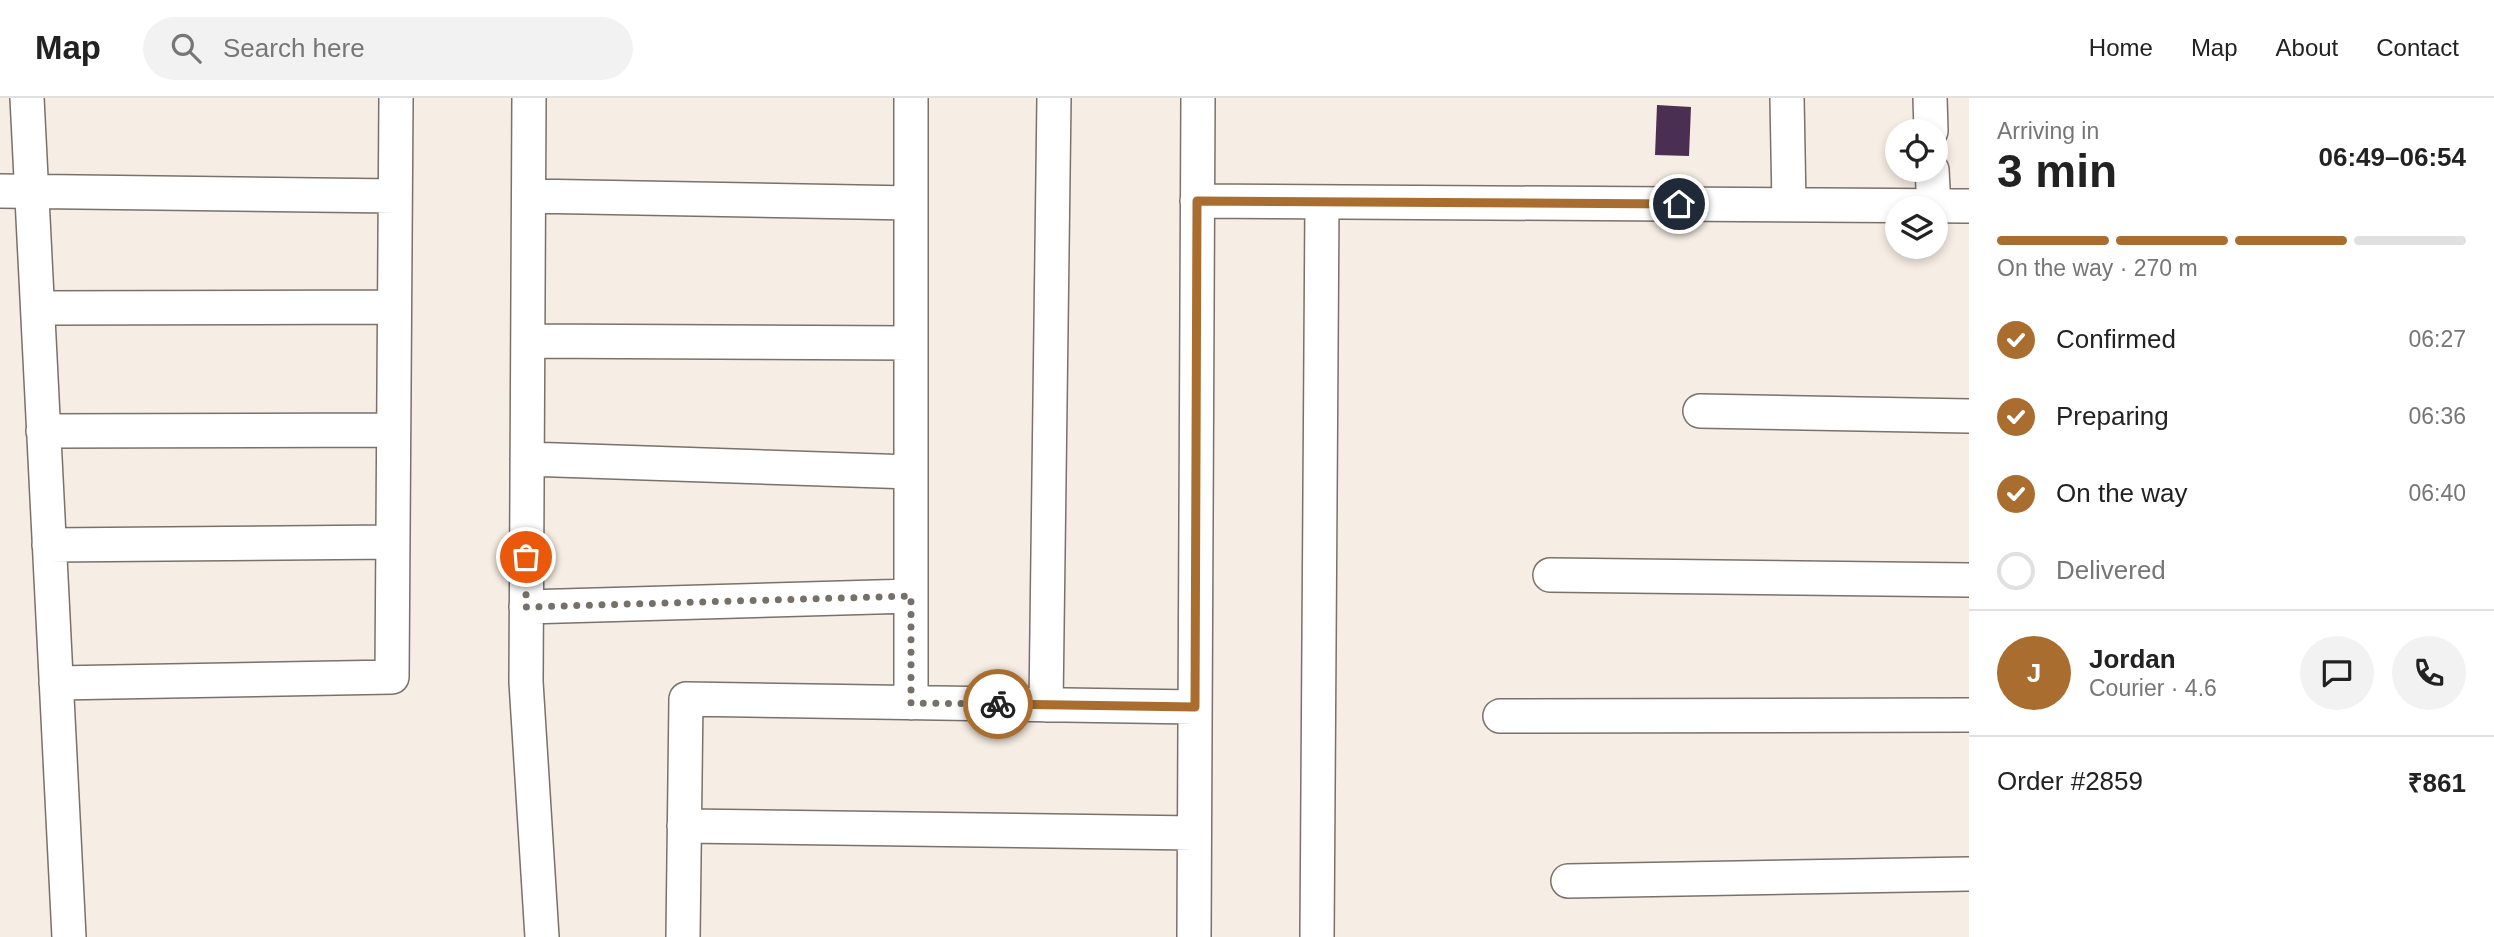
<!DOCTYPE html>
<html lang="en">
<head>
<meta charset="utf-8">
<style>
	:root { --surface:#fff; --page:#f2f2f2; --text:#222; --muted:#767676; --line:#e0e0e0; --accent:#a96e2f }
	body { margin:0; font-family:Helvetica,sans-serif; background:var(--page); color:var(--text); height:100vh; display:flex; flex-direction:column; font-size:26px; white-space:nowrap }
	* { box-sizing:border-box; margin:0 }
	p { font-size:23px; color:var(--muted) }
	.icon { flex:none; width:38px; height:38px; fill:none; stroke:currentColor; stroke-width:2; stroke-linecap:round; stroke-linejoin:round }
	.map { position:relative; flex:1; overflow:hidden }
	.drawer { display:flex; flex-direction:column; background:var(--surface); width:525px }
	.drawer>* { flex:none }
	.buttons { position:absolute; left:1885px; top:21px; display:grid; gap:14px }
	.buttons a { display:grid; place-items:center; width:63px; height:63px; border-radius:50%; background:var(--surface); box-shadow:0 4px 10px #0003; font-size:35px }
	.pin { position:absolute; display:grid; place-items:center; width:60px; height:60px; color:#fff; margin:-30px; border:4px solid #fff; border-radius:50%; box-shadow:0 2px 7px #0007 }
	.courier { position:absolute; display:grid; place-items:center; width:70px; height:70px; margin:-35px; border:5px solid #a96e2f; border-radius:50%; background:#fff; color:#222; box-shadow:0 2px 9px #0007 }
	.headline em { font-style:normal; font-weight:600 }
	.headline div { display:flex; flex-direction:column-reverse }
	.headline { display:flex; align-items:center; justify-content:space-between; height:119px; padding:0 28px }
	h1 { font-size:46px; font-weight:600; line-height:52px }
	.bar { display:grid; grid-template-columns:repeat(4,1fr); gap:10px 7px; align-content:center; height:84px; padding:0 28px }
	.bar i { height:9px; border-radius:5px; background:var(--line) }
	.bar .on { background:var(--accent) }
	.bar p { grid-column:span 4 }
	.line { display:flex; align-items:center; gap:18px; padding:0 28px; border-top:2px solid var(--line) }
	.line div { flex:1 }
	.round { display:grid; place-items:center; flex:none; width:74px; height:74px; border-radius:37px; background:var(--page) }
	ol { padding:0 28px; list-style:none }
	li { display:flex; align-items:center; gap:21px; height:77px }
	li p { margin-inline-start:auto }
	li .icon { padding:7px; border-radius:50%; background:var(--accent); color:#fff; stroke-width:4 }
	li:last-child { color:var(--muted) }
	li i { width:38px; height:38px; border:4px solid var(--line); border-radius:50% }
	header { display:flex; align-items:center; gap:42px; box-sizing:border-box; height:98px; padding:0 35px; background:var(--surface); border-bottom:2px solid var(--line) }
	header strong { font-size:33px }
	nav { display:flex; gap:38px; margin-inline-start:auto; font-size:24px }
	.search { width:490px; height:63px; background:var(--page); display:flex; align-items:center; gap:18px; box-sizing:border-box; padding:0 24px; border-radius:38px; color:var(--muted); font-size:26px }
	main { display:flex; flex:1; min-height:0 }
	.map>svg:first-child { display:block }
	.building { fill:#4a2f53 }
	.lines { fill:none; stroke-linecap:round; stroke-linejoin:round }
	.minor-casing { stroke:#79716a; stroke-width:36 }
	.minor { stroke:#fff; stroke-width:33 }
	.done { stroke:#75706a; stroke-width:7; stroke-dasharray:0 12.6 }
	.route { stroke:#a96e2f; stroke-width:9 }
</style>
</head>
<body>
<header>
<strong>Map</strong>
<div class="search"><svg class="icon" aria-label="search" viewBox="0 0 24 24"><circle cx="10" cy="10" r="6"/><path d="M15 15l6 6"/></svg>Search here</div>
<nav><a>Home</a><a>Map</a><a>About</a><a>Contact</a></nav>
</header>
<main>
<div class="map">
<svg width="1969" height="839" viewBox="0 0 1969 839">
	<rect width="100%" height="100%" fill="#f6ede4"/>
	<path class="building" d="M1657 7 1691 9 1689 58 1655 57Z"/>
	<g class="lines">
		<g class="minor-casing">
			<path id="minor" d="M27 0 69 839
				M529 0 526 584 542 839
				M1787 0 1789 107
				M1930 0 1931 33
				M1932 72 1934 108
				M0 93 395 98
				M529 98 911 105
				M1197 103 1969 108
				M38 210 394 209
				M528 243 911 245
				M1700 313 1969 318
				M43 333 393 332
				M527 361 911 374
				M49 447 393 444
				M1550 477 1969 482
				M526 509 911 498
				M56 585 392 579 396 0
				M911 605V0
				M1046 607 1054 0
				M1500 618 1969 617
				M684 728 1194 735
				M1568 783 1969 776
				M683 839 686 601 1195 609
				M1194 839 1198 0
				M1317 839 1322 104"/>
		</g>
		<use href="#minor" class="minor"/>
	</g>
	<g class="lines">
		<path class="done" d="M526 459V509L911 498V605L998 606"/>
		<path class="route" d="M998 606 1195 609 1197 103 1679 106"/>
	</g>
</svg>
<div class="buttons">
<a><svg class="icon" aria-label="locate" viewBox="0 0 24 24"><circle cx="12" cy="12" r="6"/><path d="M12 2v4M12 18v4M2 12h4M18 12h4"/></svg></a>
<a><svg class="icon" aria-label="layers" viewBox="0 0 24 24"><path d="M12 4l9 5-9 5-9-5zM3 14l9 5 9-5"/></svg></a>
</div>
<div class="pin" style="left:526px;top:459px;background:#ea580c"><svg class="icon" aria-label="bag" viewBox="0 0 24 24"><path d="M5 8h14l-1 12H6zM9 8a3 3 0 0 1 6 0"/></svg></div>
<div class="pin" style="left:1679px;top:106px;background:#1f2937"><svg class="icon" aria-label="home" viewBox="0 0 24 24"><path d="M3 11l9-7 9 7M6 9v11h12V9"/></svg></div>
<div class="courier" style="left:998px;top:606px"><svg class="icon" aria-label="bike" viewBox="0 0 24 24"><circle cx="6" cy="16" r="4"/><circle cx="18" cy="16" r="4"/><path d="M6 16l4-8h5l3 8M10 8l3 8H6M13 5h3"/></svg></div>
</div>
<section class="drawer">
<div class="headline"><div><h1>3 min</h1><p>Arriving in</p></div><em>06:49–06:54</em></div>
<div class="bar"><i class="on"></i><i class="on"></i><i class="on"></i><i></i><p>On the way · 270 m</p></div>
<ol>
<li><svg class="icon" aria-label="check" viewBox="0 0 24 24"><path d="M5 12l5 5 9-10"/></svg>Confirmed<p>06:27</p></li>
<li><svg class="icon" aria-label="check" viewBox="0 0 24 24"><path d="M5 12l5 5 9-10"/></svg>Preparing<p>06:36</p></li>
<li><svg class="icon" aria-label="check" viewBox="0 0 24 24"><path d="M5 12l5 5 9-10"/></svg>On the way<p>06:40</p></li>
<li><i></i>Delivered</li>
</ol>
<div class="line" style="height:126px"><b class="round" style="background:var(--accent);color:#fff">J</b><div><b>Jordan</b><p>Courier · 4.6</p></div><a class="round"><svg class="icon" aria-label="chat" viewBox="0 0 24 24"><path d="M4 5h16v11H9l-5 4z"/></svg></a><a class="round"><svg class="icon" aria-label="phone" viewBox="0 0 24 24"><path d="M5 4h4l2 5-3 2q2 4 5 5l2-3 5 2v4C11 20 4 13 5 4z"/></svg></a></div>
<div class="line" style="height:91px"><div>Order #2859</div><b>₹861</b></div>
</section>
</main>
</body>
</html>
